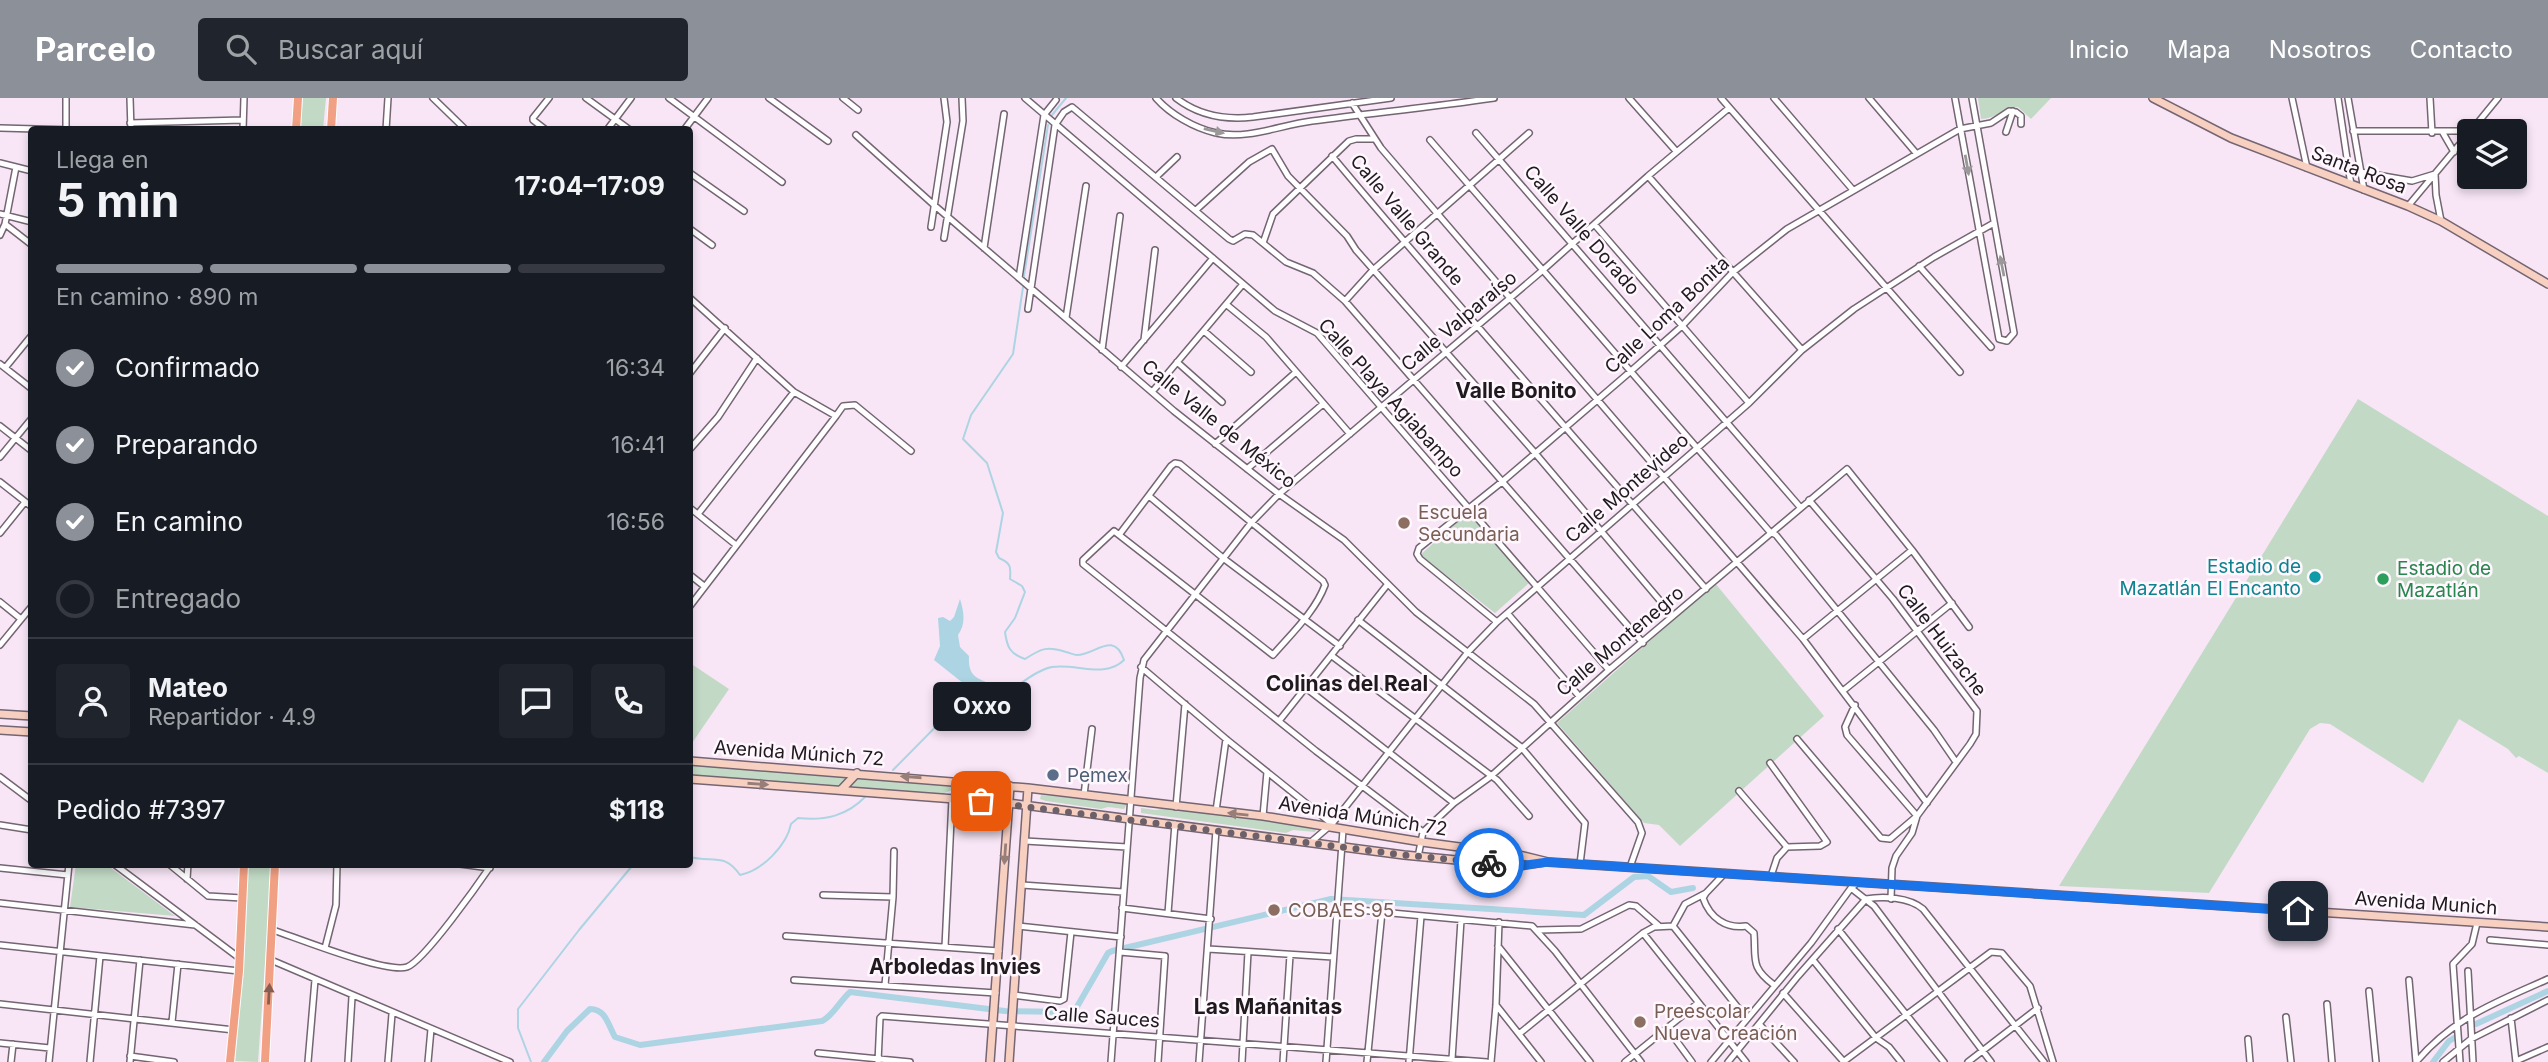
<!DOCTYPE html>
<html lang="es">
<head>
<meta charset="utf-8">
<style>
	:root { --surface:#171b24; --page:#20242c; --text:#f1f3f6; --muted:#9ea1a6; --line:#363941; --accent:#8c9099 }
	body { margin:0; font-family:Inter,sans-serif; background:var(--page); color:var(--text); height:100vh; display:flex; flex-direction:column; font-size:26px; white-space:nowrap }
	* { box-sizing:border-box; margin:0 }
	p { font-size:23px; color:var(--muted) }
	.icon { flex:none; width:38px; height:38px; fill:none; stroke:currentColor; stroke-width:2; stroke-linecap:round; stroke-linejoin:round }
	.map { position:relative; flex:1; overflow:hidden }
	.details { position:absolute; left:28px; top:28px; width:665px; height:742px; display:flex; flex-direction:column; background:var(--surface); border-radius:7px; box-shadow:0 4px 10px #0003 }
	.details>* { flex:none }
	.tools { position:absolute; left:2457px; top:21px; display:grid; gap:14px }
	.tools a { display:grid; place-items:center; width:70px; height:70px; border-radius:7px; background:var(--surface); box-shadow:0 4px 10px #0003; font-size:35px }
	.pin { position:absolute; display:grid; place-items:center; width:60px; height:60px; color:#fff; margin:-30px; border-radius:14px; box-shadow:0 4px 10px #0006 }
	.courier { position:absolute; display:grid; place-items:center; width:70px; height:70px; margin:-35px; border:5px solid #1a73e8; border-radius:50%; background:#fff; color:#222; box-shadow:0 2px 9px #0007 }
	.bubble { position:absolute; height:49px; border-radius:7px; background:var(--surface); box-shadow:0 4px 10px #0003; font-size:23px; font-weight:700; line-height:49px; text-align:center }
	.headline em { font-style:normal; font-weight:700 }
	.headline div { display:flex; flex-direction:column-reverse }
	.headline { display:flex; align-items:center; justify-content:space-between; height:119px; padding:0 28px }
	h1 { font-size:46px; font-weight:700; line-height:52px }
	.bar { display:grid; grid-template-columns:repeat(4,1fr); gap:10px 7px; align-content:center; height:84px; padding:0 28px }
	.bar i { height:9px; border-radius:5px; background:var(--line) }
	.bar .current { background:var(--accent) }
	.bar p { grid-column:span 4 }
	.line { display:flex; align-items:center; gap:18px; padding:0 28px; border-top:2px solid var(--line) }
	.line div { flex:1 }
	.round { display:grid; place-items:center; flex:none; width:74px; height:74px; border-radius:7px; background:var(--page) }
	ol { padding:0 28px; list-style:none }
	li { display:flex; align-items:center; gap:21px; height:77px }
	li p { margin-inline-start:auto }
	li .icon { padding:7px; border-radius:50%; background:var(--accent); color:#fff; stroke-width:4 }
	li:last-child { color:var(--muted) }
	li i { width:38px; height:38px; border:4px solid var(--line); border-radius:50% }
	header { display:flex; align-items:center; gap:42px; box-sizing:border-box; height:98px; padding:0 35px; background:var(--accent); color:#fff }
	header strong { font-size:33px }
	nav { display:flex; gap:38px; margin-inline-start:auto; font-size:24px }
	.search { width:490px; height:63px; background:var(--page); display:flex; align-items:center; gap:18px; box-sizing:border-box; padding:0 24px; border-radius:7px; color:var(--muted); font-size:26px }
	.map>svg:first-child { display:block }
	.green { fill:#c2dac5 }
	.water { fill:#add4e2 }
	.lines { fill:none; stroke-linecap:round; stroke-linejoin:round }
	.stream { stroke:#add4e2; stroke-width:2 }
	.canal { stroke:#add4e2; stroke-width:6 }
	.minor-casing { stroke:#746573; stroke-width:8 }
	.secondary-casing { stroke:#746573; stroke-width:10 }
	.primary-casing { stroke:#fff; stroke-width:10 }
	.minor { stroke:#fff; stroke-width:5 }
	.secondary { stroke:#f8d0c1; stroke-width:7 }
	.primary { stroke:#f1a083; stroke-width:8 }
	.oneway { fill:#9b989a }
	.oneway2 { fill:#977e78 }
	.oneway3 { fill:#885d51 }
	.done { stroke:#6c616a; stroke-width:7; stroke-dasharray:0 12.6 }
	.route { stroke:#1a73e8; stroke-width:9 }
	.education-dot { fill:#8d6e63; stroke:#fff7fe; stroke-width:2.5 }
	.culture-dot { fill:#0f9aa8; stroke:#fff7fe; stroke-width:2.5 }
	.leisure-dot { fill:#2e9e5b; stroke:#fff7fe; stroke-width:2.5 }
	.service-dot { fill:#5c6f8a; stroke:#fff7fe; stroke-width:2.5 }
	.labels { text-anchor:middle; dominant-baseline:central; stroke-width:5; stroke-linejoin:round; paint-order:stroke }
	.street-label { font-size:19px; fill:#201a1f; stroke:#fff7fe }
	.education-label { font-size:19px; fill:#785e54; stroke:#fff7fe; text-anchor:start }
	.culture-label { font-size:19px; fill:#0d838f; stroke:#fff7fe; text-anchor:end }
	.leisure-label { font-size:19px; fill:#27864d; stroke:#fff7fe; text-anchor:start }
	.service-label { font-size:19px; fill:#4e5e75; stroke:#fff7fe; text-anchor:start }
	.neighbourhood-label { font-size:21px; font-weight:bold; fill:#201a1f; stroke:#fff7fe }
</style>
</head>
<body>
<header>
<strong>Parcelo</strong>
<div class="search"><svg class="icon" aria-label="search" viewBox="0 0 24 24"><circle cx="10" cy="10" r="6"/><path d="M15 15l6 6"/></svg>Buscar aquí</div>
<nav><a>Inicio</a><a>Mapa</a><a>Nosotros</a><a>Contacto</a></nav>
</header>
<div class="map">
<svg width="2548" height="964" viewBox="0 0 2548 964">
	<rect width="100%" height="100%" fill="#f8e6f6"/>
	<path class="green" d="M302 0H326L323 31 300 32Z
		M1978 0H2051L2031 21 2018 9C2003 10 1995 21 1981 21Z
		M2358 301 2548 418V675L2519 658 2516 660 2508 651 2459 621 2423 685 2330 626 2320 625 2310 631 2209 795 2059 788Z
		M1469 414 1529 485 1495 515 1420 457Z
		M1715 485 1824 618 1680 748 1659 727 1644 725 1557 625Z
		M690 565 729 591 690 648Z
		M690 666 1004 690 1005 692 1001 696 955 691 942 696 690 677Z
		M1041 697 1126 705V708L1124 711 1108 709 1101 711 1046 703 1040 701Z
		M1141 710 1156 712 1166 710 1318 729 1315 734 1293 732 1286 735 1141 715Z
		M76 766 107 767 175 818 70 809Z
		M245 767H272L258 964 235 963Z"/>
	<path class="water" d="M960 501C964 514 966 526 958 537L960 549 969 558C968 575 974 580 989 585L994 599 993 609 934 562 940 548 938 520 943 519 950 523 954 519Z"/>
	<g class="lines">
		<path class="stream" d="M1052 17 1066 0
			M1024 178 1048 27
			M989 590 1006 585 1017 588C1027 581 1040 571 1052 569 1076 565 1105 581 1124 562 1114 532 1095 557 1077 557 1074 557 1070 555 1066 554 1047 548 1042 550 1025 561 1010 556 1007 549 1005 534L1015 520 1025 494 1022 488 1010 481C1011 469 1011 465 999 460L996 454 1003 415 987 365 963 341 971 317 1013 256 1023 189
			M893 672 973 591
			M690 759C712 765 724 754 740 777 762 773 787 747 791 726L798 720C825 723 847 718 866 698
			M651 766 660 769 663 766
			M531 964 518 930V911L579 832 632 768 638 766"/>
		<path class="canal" d="M2476 926 2548 893
			M544 964 567 933 590 911C606 911 608 927 615 939L640 947 822 923C833 918 839 904 850 894L1005 913 1074 914 1108 855 1112 853 1331 801 1584 817 1634 779 1648 778 1671 794 1693 790
			M2433 964 2449 943 2456 939"/>
		<g class="minor-casing">
			<path id="minor" d="M66 0V31
				M130 0 131 32
				M433 0 466 32
				M586 0 630 32
				M669 0 782 84
				M769 0 828 43
				M843 0 858 12
				M1025 0 1275 213 1317 235 1609 572
				M1156 0C1170 16 1194 30 1216 35 1248 42 1280 27 1312 23 1372 15 1433 9 1494 0
				M1176 0C1198 17 1226 22 1253 19L1391 0
				M1629 0 1676 53
				M1721 0 1960 274
				M1774 0 1853 92
				M1869 0 1916 55
				M1955 0 1999 241 2007 243 2014 235 1972 0
				M2292 0 2307 70
				M2338 0 2351 87
				M2348 0 2364 92
				M2430 0 2432 35
				M1352 5 1381 50 1803 541 1927 705
				M130 25 243 22
				M0 30 73 32
				M243 32 244 0
				M386 32 388 0
				M546 32 533 22V20L549 0
				M607 32 631 0
				M684 32 708 0
				M2353 33H2469
				M2471 33 2498 0
				M2006 34 2013 13
				M1476 35 1800 409
				M2443 35 2454 54
				M856 37 934 107 1174 313 1279 396 1344 442 1416 514 1534 606 1638 724 1642 735 1630 769
				M1430 42 1770 434 1776 437 1934 632 1956 664
				M1332 58C1454 204 1581 346 1706 491
				M0 65 32 73
				M2360 74 2412 83 2435 76 2436 97 2441 123
				M690 75 744 113
				M1648 78 1802 252
				M1156 79 1177 59
				M2408 108 2469 35
				M1196 112 1249 64 1272 51 1288 78 1347 138 1356 152 1535 355 1673 518
				M0 116 32 124
				M5 126 32 147
				M1595 127 1749 305
				M931 129 947 24 944 0
				M690 131 712 147
				M0 137 5 126 16 69
				M944 140 963 23 962 0
				M1263 145 1273 116 1349 43 1356 41H1374
				M984 150 1004 16
				M1919 168 1991 249
				M1019 180 1044 17 1056 2
				M690 200 794 294 836 318 843 308 855 307 911 353
				M1345 203 1373 172 1529 35
				M1227 207 1266 239 1350 336
				M1028 211 1055 27 1064 14 1072 9 1229 141 1233 143 1245 136 1253 137 1286 164 1313 175 1345 203 1643 545
				M1066 220 1086 88
				M1204 233 1251 274
				M1144 242 1155 152
				M1102 252 1120 118
				M1177 264 1222 304
				M0 266 32 291
				M1121 269 1213 160
				M5 270 32 237
				M690 275 725 230
				M1152 294 1243 186
				M0 328 32 353
				M1215 346 1296 274
				M690 351 718 319 757 260
				M0 359 32 320
				M1247 371 1323 306
				M0 384 32 409
				M1149 398 1223 460 1340 548
				M1809 402 1893 501 1977 613 1976 636 1970 646 1917 718 1912 735 1896 758 1892 770 1891 801
				M690 410 736 447
				M698 416 794 294
				M0 435 25 404
				M1119 437 1171 368 1175 365 1180 366 1323 483 1325 487C1315 514 1291 536 1273 557L1114 433 1083 462V466L1316 653 1423 734
				M690 477 704 488
				M0 504 21 521
				M690 508 836 318
				M1508 516 1579 598
				M1358 522 1521 649 1585 725 1580 766
				M1497 524 1420 461 1417 456 1419 450 1503 383 1631 273 1682 228 1733 174 1787 131 1960 31 1991 25 2009 13 2016 14 2021 18V26
				M1803 541 1912 452
				M0 547 32 508
				M1332 558 1497 682 1529 718
				M1141 569 1226 641 1332 726
				M1306 590 1454 705
				M1844 592 1952 505
				M1855 607 1845 629 1847 637 1917 718
				M1279 623 1387 487
				M1797 641 1881 740 1890 741 1917 718
				M1770 665 1827 744 1820 748 1787 749 1777 760 1771 778
				M0 679 32 703
				M1739 693 1787 749
				M1084 697 1092 631
				M1176 709 1185 606
				M1216 713 1226 641
				M1263 718 1267 674
				M0 727 32 732
				M1025 743 1127 749
				M1311 744 1332 726 1468 554 1497 524 1749 305 1802 252 1854 211 1934 159 1994 125
				M1418 759 1423 734 1454 705 1490 679 1609 572 1847 371 1912 452 1969 529
				M114 766 238 859
				M169 766 208 798 242 800
				M460 766 490 770
				M0 770 68 777
				M187 781 188 766
				M1022 787 1123 794
				M1851 790 1874 808 1991 964
				M1706 795 1703 800C1710 820 1726 831 1746 828L1754 835C1756 862 1750 869 1774 887
				M823 797 893 799
				M1866 801C1883 798 1909 799 1923 811L2044 964
				M0 805 195 827
				M1122 810 1211 821
				M1338 810 1532 828 1555 853 1641 964
				M1168 815 1175 726
				M1018 828 1121 839
				M1673 828 1747 921
				M1838 831 1944 964
				M273 832C297 840 387 876 407 869 424 863 479 785 492 766
				M1538 832 1581 831 1629 807 1636 808 1659 828
				M1643 835 1746 964
				M786 838 999 853
				M2490 842 2548 847
				M0 847 239 873
				M1498 848 1590 964
				M945 849 952 701
				M325 850 336 807 337 766
				M1208 851 1333 859
				M1120 854 1165 858 1158 964
				M271 862 510 964
				M1813 862 1876 940 1889 949 1901 964
				M2468 873 2473 964
				M794 882 996 895
				M2409 882 2416 964
				M885 887 893 799 894 753
				M2369 893 2376 964
				M1783 895 1844 964
				M1013 897 1060 903 1064 901 1071 834
				M0 906 234 932
				M2327 906 2332 964
				M1496 907 1541 964
				M2286 919 2291 964
				M2511 920 2516 964
				M172 924 178 866
				M1759 926 1794 964
				M1667 930 1692 964
				M1519 936 1643 835 1654 829 1673 828 1685 806 1706 795 1725 775
				M2248 941 2250 964
				M0 945 50 950
				M818 955 910 964
				M130 958 174 964
				M1452 961 1461 822
				M2516 963 2548 949
				M11 964 13 946
				M49 964 69 766
				M90 964 100 858
				M130 964 140 862
				M308 964 315 882
				M348 964 352 899
				M388 964 392 916
				M428 964 431 931
				M878 964 880 920 882 918 1487 964
				M1111 964 1140 580 1144 562 1251 425 1279 396 1543 172 1648 78 1729 10
				M1199 964 1216 732
				M1242 964 1248 854
				M1283 964 1290 857
				M1326 964 1343 732
				M1367 964 1382 814
				M1409 964 1421 818
				M1491 964 1496 907 1499 824
				M1625 964 1698 905
				M1711 964 1811 845 1851 790 1857 785
				M1728 964 1798 878 1866 801
				M1843 964 1991 854 2002 855 2030 888 2053 964
				M1968 964 2038 910
				M2416 964C2454 919 2497 904 2548 881
				M2443 964 2471 941 2548 902
				M2460 964 2453 866 2472 846 2477 825"/>
		</g>
		<g class="secondary-casing">
			<path id="secondary" d="M2153 0 2231 40 2408 108 2441 123 2548 186
				M0 616 32 618
				M0 632 32 634
				M690 663 1028 690 1263 718 1422 744 1519 757 1548 764 2548 829
				M690 681 1008 705 1404 757 1519 768 1544 764
				M841 692 857 675
				M990 964 1010 688
				M1009 964 1028 690"/>
		</g>
		<g class="primary-casing">
			<path id="primary" d="M296 32 298 0
				M331 32 333 0
				M230 964 239 873 244 766
				M265 964 275 766"/>
		</g>
		<use href="#minor" class="minor"/>
		<use href="#secondary" class="secondary"/>
		<use href="#primary" class="primary"/>
	</g>
	<defs><path id="oneway-solid" d="M-6-.8H1V-3.2L6.5 0L1 3.2V.8H-6Z" transform="scale(1.75)"/></defs>
	<g class="oneway">
		<use href="#oneway-solid" transform="translate(1214 33) rotate(13)"/>
		<use href="#oneway-solid" transform="translate(1967 67) rotate(80)"/>
		<use href="#oneway-solid" transform="translate(2002 168) rotate(-101)"/>
	</g>
	<g class="oneway2">
		<use href="#oneway-solid" transform="translate(911 679) rotate(-176)"/>
		<use href="#oneway-solid" transform="translate(758 686) rotate(4)"/>
		<use href="#oneway-solid" transform="translate(1238 716) rotate(-174)"/>
		<use href="#oneway-solid" transform="translate(1005 756) rotate(94)"/>
	</g>
	<use class="oneway3" href="#oneway-solid" transform="translate(269 896) rotate(-87)"/>
	<g class="lines">
		<path class="done" d="M981 703 1404 757 1489 765"/>
		<path class="route" d="M1489 765 1519 768 1548 764 2298 813"/>
	</g>
	<g class="education-dot">
		<circle cx="1404" cy="425" r="7"/>
		<circle cx="1274" cy="812" r="7"/>
		<circle cx="1640" cy="924" r="7"/>
	</g>
	<circle class="culture-dot" cx="2315" cy="479" r="7"/>
	<circle class="leisure-dot" cx="2383" cy="481" r="7"/>
	<circle class="service-dot" cx="1053" cy="677" r="7"/>
	<g class="labels">
		<g class="street-label">
			<text transform="translate(2359 72) rotate(21)">Santa Rosa</text>
			<text transform="translate(1407 122) rotate(50)">Calle Valle Grande</text>
			<text transform="translate(1582 132) rotate(49)">Calle Valle Dorado</text>
			<text transform="translate(1667 217) rotate(-43)">Calle Loma Bonita</text>
			<text transform="translate(1459 223) rotate(-40)">Calle Valparaíso</text>
			<text transform="translate(1391 300) rotate(48)">Calle Playa Agiabampo</text>
			<text transform="translate(1219 326) rotate(39)">Calle Valle de México</text>
			<text transform="translate(1627 390) rotate(-41)">Calle Montevideo</text>
			<text transform="translate(1942 542) rotate(53)">Calle Huizache</text>
			<text transform="translate(1620 543) rotate(-40)">Calle Montenegro</text>
			<text transform="translate(799 655) rotate(4)">Avenida Múnich 72</text>
			<text transform="translate(1363 718) rotate(9)">Avenida Múnich 72</text>
			<text transform="translate(2426 805) rotate(4)">Avenida Munich</text>
			<text transform="translate(1102 919) rotate(4)">Calle Sauces</text>
		</g>
		<g class="education-label">
			<text x="1418" y="414">Escuela<tspan x="1418" dy="22">Secundaria</tspan></text>
			<text x="1288" y="812">COBAES 95</text>
			<text x="1654" y="913">Preescolar<tspan x="1654" dy="22">Nueva Creación</tspan></text>
		</g>
		<g class="culture-label">
			<text x="2301" y="468">Estadio de<tspan x="2301" dy="22">Mazatlán El Encanto</tspan></text>
		</g>
		<g class="leisure-label">
			<text x="2397" y="470">Estadio de<tspan x="2397" dy="22">Mazatlán</tspan></text>
		</g>
		<g class="service-label">
			<text x="1067" y="677">Pemex</text>
		</g>
		<g class="neighbourhood-label">
			<text x="1516" y="292">Valle Bonito</text>
			<text x="1347" y="585">Colinas del Real</text>
			<text x="955" y="868">Arboledas Invies</text>
			<text x="1268" y="908">Las Mañanitas</text>
		</g>
	</g>
</svg>
<div class="tools">
<a><svg class="icon" aria-label="layers" viewBox="0 0 24 24"><path d="M12 4l9 5-9 5-9-5zM3 14l9 5 9-5"/></svg></a>
</div>
<div class="pin" style="left:981px;top:703px;background:#ea580c"><svg class="icon" aria-label="bag" viewBox="0 0 24 24"><path d="M5 8h14l-1 12H6zM9 8a3 3 0 0 1 6 0"/></svg></div>
<div class="pin" style="left:2298px;top:813px;background:#1f2937"><svg class="icon" aria-label="home" viewBox="0 0 24 24"><path d="M3 11l9-7 9 7M6 9v11h12V9"/></svg></div>
<div class="courier" style="left:1489px;top:765px"><svg class="icon" aria-label="bike" viewBox="0 0 24 24"><circle cx="6" cy="16" r="4"/><circle cx="18" cy="16" r="4"/><path d="M6 16l4-8h5l3 8M10 8l3 8H6M13 5h3"/></svg></div>
<div class="bubble" style="left:933px;top:584px;width:98px">Oxxo</div>
<section class="details">
<div class="headline"><div><h1>5 min</h1><p>Llega en</p></div><em>17:04–17:09</em></div>
<div class="bar"><i class="current"></i><i class="current"></i><i class="current"></i><i></i><p>En camino · 890 m</p></div>
<ol>
<li><svg class="icon" aria-label="check" viewBox="0 0 24 24"><path d="M5 12l5 5 9-10"/></svg>Confirmado<p>16:34</p></li>
<li><svg class="icon" aria-label="check" viewBox="0 0 24 24"><path d="M5 12l5 5 9-10"/></svg>Preparando<p>16:41</p></li>
<li><svg class="icon" aria-label="check" viewBox="0 0 24 24"><path d="M5 12l5 5 9-10"/></svg>En camino<p>16:56</p></li>
<li><i></i>Entregado</li>
</ol>
<div class="line" style="height:126px"><a class="round"><svg class="icon" aria-label="person" viewBox="0 0 24 24"><circle cx="12" cy="8" r="4"/><path d="M4 21q1-7 8-7t8 7"/></svg></a><div><b>Mateo</b><p>Repartidor · 4.9</p></div><a class="round"><svg class="icon" aria-label="chat" viewBox="0 0 24 24"><path d="M4 5h16v11H9l-5 4z"/></svg></a><a class="round"><svg class="icon" aria-label="phone" viewBox="0 0 24 24"><path d="M5 4h4l2 5-3 2q2 4 5 5l2-3 5 2v4C11 20 4 13 5 4z"/></svg></a></div>
<div class="line" style="height:91px"><div>Pedido #7397</div><b>$118</b></div>
</section>
</div>
</body>
</html>
